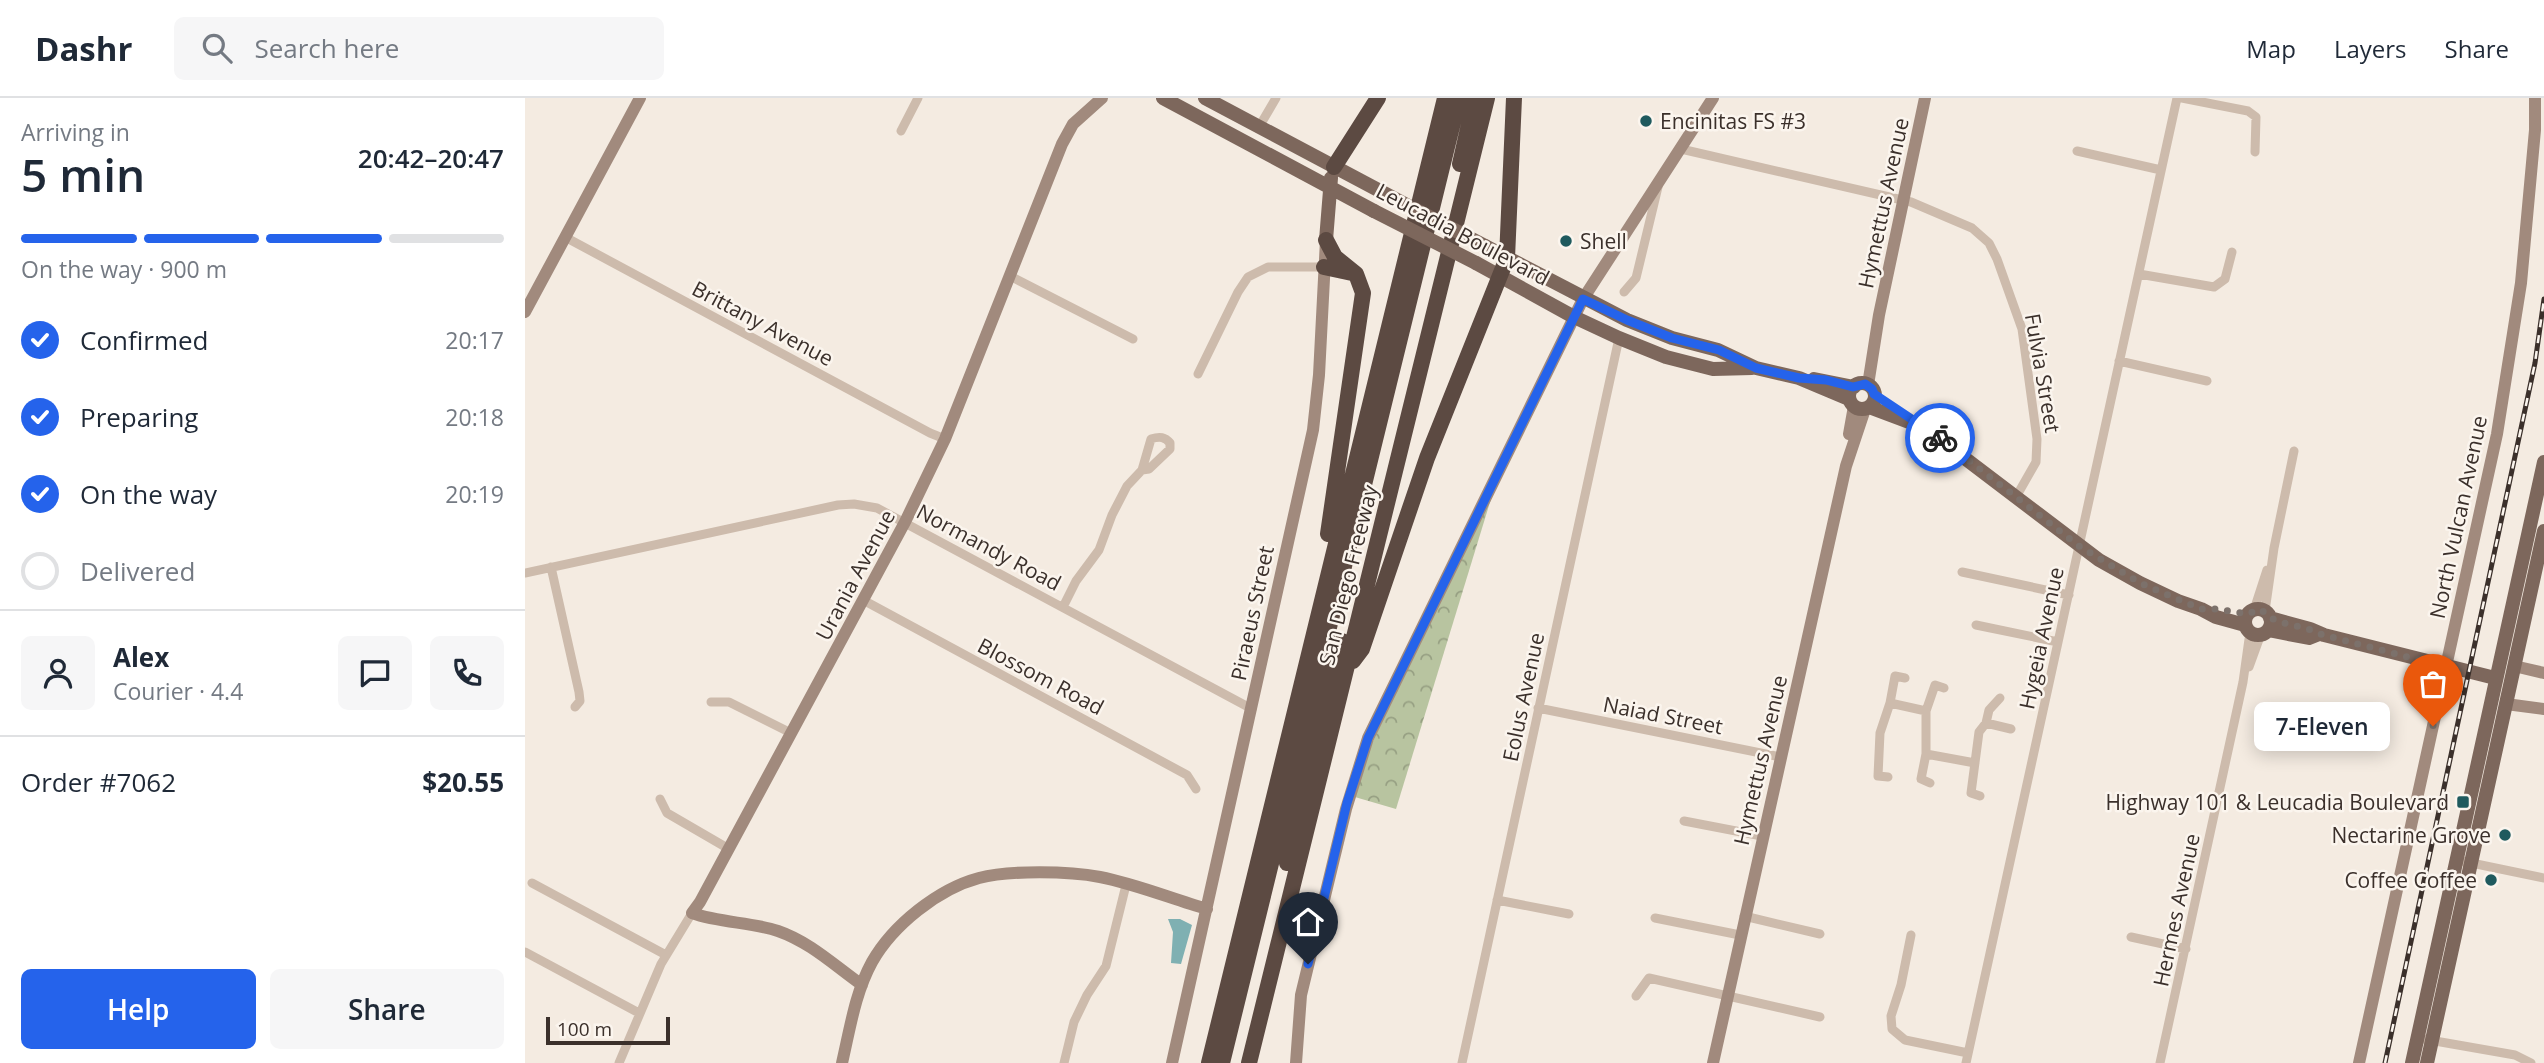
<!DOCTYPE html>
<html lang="en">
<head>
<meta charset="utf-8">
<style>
	:root { --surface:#fff; --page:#f6f6f7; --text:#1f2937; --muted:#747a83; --line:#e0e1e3; --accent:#2563eb }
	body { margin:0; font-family:"Open Sans",sans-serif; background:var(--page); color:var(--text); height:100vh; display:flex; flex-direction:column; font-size:26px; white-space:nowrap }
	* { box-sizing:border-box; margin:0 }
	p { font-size:23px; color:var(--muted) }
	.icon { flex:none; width:38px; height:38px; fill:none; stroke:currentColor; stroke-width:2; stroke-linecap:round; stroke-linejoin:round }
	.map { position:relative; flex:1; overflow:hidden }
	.panel { display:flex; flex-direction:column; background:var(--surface); width:525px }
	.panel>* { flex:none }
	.scale { position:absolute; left:21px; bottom:18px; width:124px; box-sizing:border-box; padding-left:7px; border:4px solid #3b302b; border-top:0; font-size:19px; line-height:24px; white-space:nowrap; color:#3b302b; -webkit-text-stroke:5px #fbf5ee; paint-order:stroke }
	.pin { position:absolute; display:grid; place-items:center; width:60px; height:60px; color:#fff; margin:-72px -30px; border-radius:50% 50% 50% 0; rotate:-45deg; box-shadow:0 0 7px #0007 }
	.pin .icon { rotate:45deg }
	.courier { position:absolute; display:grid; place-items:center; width:70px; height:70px; margin:-35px; border:5px solid #2563eb; border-radius:50%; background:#fff; color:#222; box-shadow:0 2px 9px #0007 }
	.bubble { position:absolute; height:49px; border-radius:10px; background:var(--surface); box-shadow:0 4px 18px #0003; font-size:23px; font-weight:600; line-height:49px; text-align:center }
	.overview em { font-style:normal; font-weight:600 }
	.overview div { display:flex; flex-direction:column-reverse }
	.overview { display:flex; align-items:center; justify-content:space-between; height:119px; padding:0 21px }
	h1 { font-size:46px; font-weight:600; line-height:52px }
	.bar { display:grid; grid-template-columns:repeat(4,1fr); gap:10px 7px; align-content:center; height:84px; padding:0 21px }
	.bar i { height:9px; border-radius:5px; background:var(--line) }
	.bar .selected { background:var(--accent) }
	.bar p { grid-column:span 4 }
	.line { display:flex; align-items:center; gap:18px; padding:0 21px; border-top:2px solid var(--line) }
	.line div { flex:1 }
	.round { display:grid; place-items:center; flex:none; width:74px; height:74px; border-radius:10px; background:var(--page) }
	ol { padding:0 21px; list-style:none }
	li { display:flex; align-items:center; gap:21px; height:77px }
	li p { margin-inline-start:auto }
	li .icon { padding:7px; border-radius:50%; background:var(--accent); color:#fff; stroke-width:4 }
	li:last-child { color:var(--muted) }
	li i { width:38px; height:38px; border:4px solid var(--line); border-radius:50% }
	.primary-button { display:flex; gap:14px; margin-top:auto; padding:14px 21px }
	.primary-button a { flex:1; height:80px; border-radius:10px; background:var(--accent); color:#fff; font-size:28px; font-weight:600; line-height:80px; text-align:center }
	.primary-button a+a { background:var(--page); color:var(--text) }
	header { display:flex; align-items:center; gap:42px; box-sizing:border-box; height:98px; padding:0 35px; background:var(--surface); border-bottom:2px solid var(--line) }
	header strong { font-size:33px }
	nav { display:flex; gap:38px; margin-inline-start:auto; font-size:24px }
	.search { width:490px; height:63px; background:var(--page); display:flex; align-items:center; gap:18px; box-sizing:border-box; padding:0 24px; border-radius:10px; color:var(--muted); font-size:26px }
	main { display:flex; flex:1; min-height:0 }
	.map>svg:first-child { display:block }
	.park { fill:url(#park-crowns) }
	.water { fill:#7fb0b2 }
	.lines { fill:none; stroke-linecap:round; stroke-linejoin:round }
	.street { stroke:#cdbbac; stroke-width:9 }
	.secondary { stroke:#a18a7d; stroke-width:12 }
	.primary { stroke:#7d675c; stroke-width:14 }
	.highway { stroke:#5c4a42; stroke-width:16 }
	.rail-casing { stroke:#3b302b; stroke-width:5 }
	.rail { stroke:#fbf5ee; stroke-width:2.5; stroke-dasharray:8; stroke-linecap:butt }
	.primary-bridge { stroke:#7d675c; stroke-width:14 }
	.done { stroke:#7c716b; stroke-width:7; stroke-dasharray:0 12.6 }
	.route { stroke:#2563eb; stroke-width:9 }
	.poi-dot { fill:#1f5a5e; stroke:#fbf5ee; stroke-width:2.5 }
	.labels { text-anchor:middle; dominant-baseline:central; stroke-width:5; stroke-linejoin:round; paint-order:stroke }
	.poi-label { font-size:21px; fill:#3b302b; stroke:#fbf5ee; text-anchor:end }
	.street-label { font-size:21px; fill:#3b302b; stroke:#fbf5ee }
</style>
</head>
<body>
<header>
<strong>Dashr</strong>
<div class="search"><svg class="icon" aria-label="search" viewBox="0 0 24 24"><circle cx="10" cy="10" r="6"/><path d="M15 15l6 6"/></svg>Search here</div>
<nav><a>Map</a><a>Layers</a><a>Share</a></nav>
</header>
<main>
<section class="panel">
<div class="overview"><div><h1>5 min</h1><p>Arriving in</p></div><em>20:42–20:47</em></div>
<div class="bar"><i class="selected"></i><i class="selected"></i><i class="selected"></i><i></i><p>On the way · 900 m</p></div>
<ol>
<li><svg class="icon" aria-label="check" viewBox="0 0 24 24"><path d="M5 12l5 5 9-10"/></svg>Confirmed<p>20:17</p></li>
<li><svg class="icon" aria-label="check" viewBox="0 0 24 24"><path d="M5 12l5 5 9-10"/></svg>Preparing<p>20:18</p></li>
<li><svg class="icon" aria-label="check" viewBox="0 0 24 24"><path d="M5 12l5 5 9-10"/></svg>On the way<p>20:19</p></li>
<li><i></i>Delivered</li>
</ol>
<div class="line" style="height:126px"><a class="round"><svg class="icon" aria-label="person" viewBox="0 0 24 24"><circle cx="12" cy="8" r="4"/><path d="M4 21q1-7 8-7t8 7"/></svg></a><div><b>Alex</b><p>Courier · 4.4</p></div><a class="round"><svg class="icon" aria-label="chat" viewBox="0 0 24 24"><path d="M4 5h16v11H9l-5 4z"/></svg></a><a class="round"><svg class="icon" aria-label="phone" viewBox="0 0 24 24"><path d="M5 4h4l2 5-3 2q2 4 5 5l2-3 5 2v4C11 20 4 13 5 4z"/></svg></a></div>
<div class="line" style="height:91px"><div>Order #7062</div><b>$20.55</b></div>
<div class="primary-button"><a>Help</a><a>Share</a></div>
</section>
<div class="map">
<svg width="2019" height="965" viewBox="0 0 2019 965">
	<defs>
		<pattern id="park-crowns" width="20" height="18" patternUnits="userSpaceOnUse" patternTransform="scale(1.75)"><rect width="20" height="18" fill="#b8c4a0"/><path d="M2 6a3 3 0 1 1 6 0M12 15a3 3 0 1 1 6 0" fill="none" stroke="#97a083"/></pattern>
	</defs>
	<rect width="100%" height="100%" fill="#f4ebe1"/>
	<path class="park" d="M977 365 871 711 823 697Z"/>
	<path class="water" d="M643 821H655L667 827 656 866 646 865 648 834Z"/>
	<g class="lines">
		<path class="street" d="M1657 0 1723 13 1731 19 1730 54
			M734 29 751 0
			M376 33 393 0
			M1156 51 1386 104 1447 130 1464 145 1472 161 1497 231 1512 341 1511 364 1491 399
			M1552 53 1636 72
			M40 139 405 335 420 341
			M1614 176 1689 189 1700 181 1707 154
			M485 178 608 241
			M1099 194 1111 180 1133 89
			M1594 263 1682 283
			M673 276 713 194 723 179 743 169H799
			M26 469 54 594 55 603 50 609
			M1437 474 1544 497
			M0 475 313 407 329 406 352 410 727 611
			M338 502 662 677 671 691
			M538 509 551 483 574 452 587 417 602 388 617 372 626 341C635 338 640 339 645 345V351L624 371 617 372
			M1729 512 1742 472
			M1740 513 1749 450 1769 353
			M1451 527 1533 544
			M1724 569 1736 536
			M1380 580 1370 578 1365 605 1401 613V656L1450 665
			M1475 600 1464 612 1461 625 1486 631
			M186 604H204L266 635
			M1013 610 1256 659
			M1401 613 1410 587 1419 590
			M1401 656 1396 681 1405 685
			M1363 679 1353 678 1355 635 1365 605
			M1455 698 1446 695 1454 634 1461 625
			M135 701 142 715 204 751
			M1159 723 1237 738
			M1932 762 2019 780
			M7 785 141 857
			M972 802 1044 816
			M1219 818 1295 836
			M1130 820 1215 837
			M1386 837 1376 887 1366 918 1367 931 1380 942 1443 955
			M1606 839 1661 851
			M0 854 114 915
			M1111 898 1124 880 1295 919
			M1893 940 1990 957 2006 965
			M94 965 136 866 167 815
			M539 965 549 924 562 897 581 868 601 787
			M937 965 1094 240
			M1441 965 1652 0
			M1635 965 1718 584 1725 534"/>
		<path class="secondary" d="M0 214 115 0
			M1343 287 1354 217 1400 0
			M1324 336 1329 308
			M1989 568 2019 575
			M1981 606 2019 611
			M337 887C310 868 285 844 253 833 227 824 195 825 167 815L175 804 380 424 420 341 537 46 548 26 577 0
			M317 965C325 931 330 895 347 864 368 827 413 791 454 780 485 772 544 773 575 779 611 786 647 801 682 811
			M647 965 788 332 794 277 801 142
			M771 965 776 897 821 711 843 640 1058 201 1188 0
			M1188 965 1321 368 1340 311
			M1834 965 1972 336 1996 185 2010 32V0"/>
		<path class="primary" d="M638 0 849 113
			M680 0 889 111
			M801 142 806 80
			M960 148 1102 222 1147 240 1193 252 1231 270 1274 280 1324 301
			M951 165 1049 219 1094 240 1141 259 1188 271 1227 270
			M1289 281 1329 289
			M1324 298a13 13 0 1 1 26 0a13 13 0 1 1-26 0Z
			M1344 309 1400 330 1574 462 1615 485 1653 503 1676 511 1691 519 1720 527
			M1720 524a13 13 0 1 1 26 0a13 13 0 1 1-26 0Z
			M1745 520 1785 531 1799 537 1970 580
			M1743 532 1784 540 1794 536
			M1887 965 2019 364
			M1902 965 2019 433"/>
		<path class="highway" d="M935 66 950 0
			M809 69 853 0
			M801 142 810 159 831 176 838 195 803 436
			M799 169 827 175
			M828 563 837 551 902 360 982 160 989 0
			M762 765 817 543
			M684 965 920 0
			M697 965 934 0
			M724 965 962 0"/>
		<g class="rail-casing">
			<path id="rail" d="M1860 965 2010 265 2019 201"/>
		</g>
		<use href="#rail" class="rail"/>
		<path class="primary-bridge" d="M889 111 960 148
			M849 113 951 165"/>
	</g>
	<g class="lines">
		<path class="done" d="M1415 340 1554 448 1615 485 1676 511H1692L1723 516 1734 511C1740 514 1743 518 1748 521 1763 528 1780 528 1795 536L1921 569 1908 628"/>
		<path class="route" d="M783 866 822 705 843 640 1058 201 1102 222 1147 240 1194 252 1231 270 1274 280 1301 282 1328 289 1340 286 1347 291 1349 296 1415 340"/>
	</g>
	<g class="poi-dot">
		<circle cx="1121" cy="23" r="7"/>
		<circle cx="1041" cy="143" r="7"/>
		<rect x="1931" y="697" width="14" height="14" rx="3.5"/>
		<circle cx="1980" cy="737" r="7"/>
		<circle cx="1966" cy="782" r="7"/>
	</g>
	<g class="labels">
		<g class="poi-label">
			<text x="1135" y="23" text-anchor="start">Encinitas FS #3</text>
			<text x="1055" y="143" text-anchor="start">Shell</text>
			<text x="1924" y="704">Highway 101 &amp; Leucadia Boulevard</text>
			<text x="1966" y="737">Nectarine Grove</text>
			<text x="1952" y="782">Coffee Coffee</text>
		</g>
		<g class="street-label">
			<text transform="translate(1358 105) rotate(-78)">Hymettus Avenue</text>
			<text transform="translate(938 136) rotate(28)">Leucadia Boulevard</text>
			<text transform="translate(238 225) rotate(28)">Brittany Avenue</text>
			<text transform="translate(1518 275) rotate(80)">Fulvia Street</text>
			<text transform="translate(1933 419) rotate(-78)">North Vulcan Avenue</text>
			<text transform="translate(464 449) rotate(28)">Normandy Road</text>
			<text transform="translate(330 477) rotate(-62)">Urania Avenue</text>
			<text transform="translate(823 477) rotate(-76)">San Diego Freeway</text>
			<text transform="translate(727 515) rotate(-78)">Piraeus Street</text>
			<text transform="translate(1516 540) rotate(-78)">Hygeia Avenue</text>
			<text transform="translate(516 578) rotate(28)">Blossom Road</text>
			<text transform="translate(998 599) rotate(-78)">Eolus Avenue</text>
			<text transform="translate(1138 617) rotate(11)">Naiad Street</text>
			<text transform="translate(1235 662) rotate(-77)">Hymettus Avenue</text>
			<text transform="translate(1651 812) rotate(-78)">Hermes Avenue</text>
		</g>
	</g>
</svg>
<div class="scale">100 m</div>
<div class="pin" style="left:1908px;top:628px;background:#ea580c"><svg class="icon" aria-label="bag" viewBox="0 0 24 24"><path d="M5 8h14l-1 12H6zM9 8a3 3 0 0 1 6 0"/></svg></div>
<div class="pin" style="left:783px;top:866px;background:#1f2937"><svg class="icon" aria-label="home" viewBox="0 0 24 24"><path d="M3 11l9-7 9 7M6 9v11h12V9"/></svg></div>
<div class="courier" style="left:1415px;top:340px"><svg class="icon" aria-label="bike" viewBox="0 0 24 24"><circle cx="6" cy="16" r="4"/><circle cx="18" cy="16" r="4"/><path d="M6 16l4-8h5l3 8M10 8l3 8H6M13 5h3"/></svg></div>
<div class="bubble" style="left:1729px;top:604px;width:136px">7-Eleven</div>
</div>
</main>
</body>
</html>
